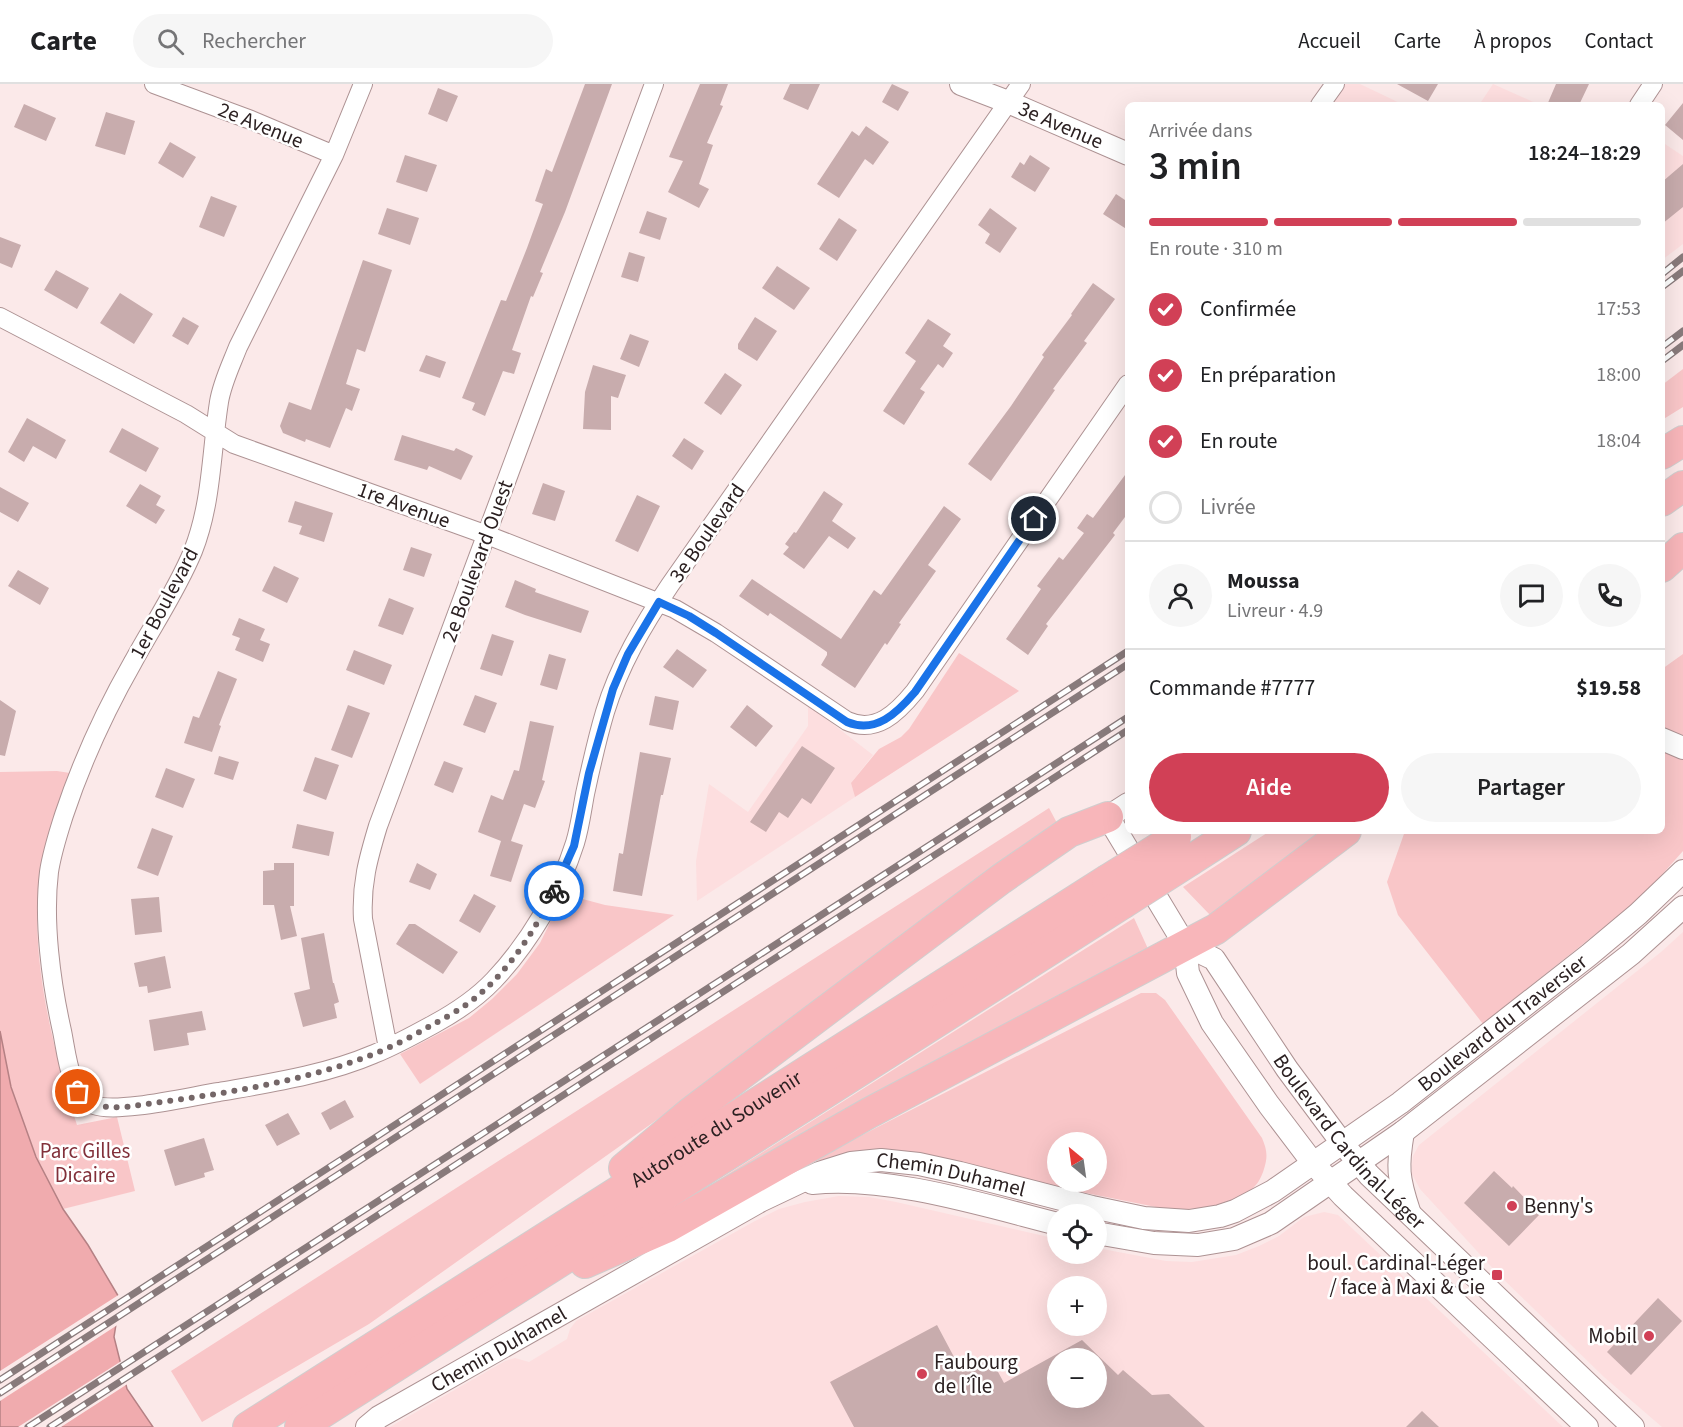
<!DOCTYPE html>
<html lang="fr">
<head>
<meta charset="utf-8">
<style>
	:root { --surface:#fff; --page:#f6f6f6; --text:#202124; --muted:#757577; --line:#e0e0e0; --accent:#d14056 }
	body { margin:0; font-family:"Source Sans 3",sans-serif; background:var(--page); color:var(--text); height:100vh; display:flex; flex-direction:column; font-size:22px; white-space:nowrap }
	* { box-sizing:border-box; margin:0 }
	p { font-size:20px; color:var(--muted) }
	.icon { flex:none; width:33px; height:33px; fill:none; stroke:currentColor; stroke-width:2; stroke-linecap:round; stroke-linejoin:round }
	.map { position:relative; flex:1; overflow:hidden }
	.panel { position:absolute; left:1125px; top:18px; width:540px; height:732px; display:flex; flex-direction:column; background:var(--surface); border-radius:9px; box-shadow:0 6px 24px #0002 }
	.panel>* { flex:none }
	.needle { width:39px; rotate:331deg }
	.fabs { position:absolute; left:1047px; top:1048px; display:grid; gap:12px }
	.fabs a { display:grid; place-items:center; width:60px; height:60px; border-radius:50%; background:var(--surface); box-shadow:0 6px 24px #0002; font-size:30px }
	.pin { position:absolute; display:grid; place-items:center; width:51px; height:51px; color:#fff; margin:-26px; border:3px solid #fff; border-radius:50%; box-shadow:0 2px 6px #0007 }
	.courier { position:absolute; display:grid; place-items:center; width:60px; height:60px; margin:-30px; border:4px solid #1a73e8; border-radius:50%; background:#fff; color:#222; box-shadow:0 2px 8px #0007 }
	.summary em { font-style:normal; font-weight:600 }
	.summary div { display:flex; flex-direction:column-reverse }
	.summary { display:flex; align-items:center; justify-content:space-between; height:102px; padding:0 24px }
	h1 { font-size:39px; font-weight:600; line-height:45px }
	.bar { display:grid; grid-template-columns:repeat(4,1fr); gap:9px 6px; align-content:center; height:72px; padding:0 24px }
	.bar i { height:8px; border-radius:4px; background:var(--line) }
	.bar .current { background:var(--accent) }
	.bar p { grid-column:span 4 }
	.line { display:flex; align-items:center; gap:15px; padding:0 24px; border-top:2px solid var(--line) }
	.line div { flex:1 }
	.round { display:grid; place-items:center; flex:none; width:63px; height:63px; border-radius:32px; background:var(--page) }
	ol { padding:0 24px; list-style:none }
	li { display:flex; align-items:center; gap:18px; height:66px }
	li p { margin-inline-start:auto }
	li .icon { padding:6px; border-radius:50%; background:var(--accent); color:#fff; stroke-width:4 }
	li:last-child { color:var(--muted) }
	li i { width:33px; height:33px; border:3px solid var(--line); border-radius:50% }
	.cta { display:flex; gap:12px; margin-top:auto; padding:12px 24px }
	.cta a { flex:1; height:69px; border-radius:36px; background:var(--accent); color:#fff; font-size:24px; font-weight:600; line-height:69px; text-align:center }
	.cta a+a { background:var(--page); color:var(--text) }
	header { display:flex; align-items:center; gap:36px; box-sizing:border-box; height:84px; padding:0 30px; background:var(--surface); border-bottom:2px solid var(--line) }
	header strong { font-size:28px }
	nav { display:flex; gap:33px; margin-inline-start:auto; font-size:21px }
	.search { width:420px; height:54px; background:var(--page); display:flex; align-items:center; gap:15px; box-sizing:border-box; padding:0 21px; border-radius:33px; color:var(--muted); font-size:22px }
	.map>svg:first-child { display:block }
	.built { fill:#fddedf; fill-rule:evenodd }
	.green { fill:#f9c6c8; fill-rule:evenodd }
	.water { fill:#f0abae; stroke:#b58184; stroke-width:1.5 }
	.pier { fill:#fbe9e9 }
	.building { fill:#c8acad; fill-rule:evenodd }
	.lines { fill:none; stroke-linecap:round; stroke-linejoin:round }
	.minor-casing { stroke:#ad9293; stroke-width:20 }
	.tertiary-casing { stroke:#ad9293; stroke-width:24 }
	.trunk-casing { stroke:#d0cece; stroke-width:32 }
	.minor { stroke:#fff; stroke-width:18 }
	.tertiary { stroke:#fff; stroke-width:22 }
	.trunk { stroke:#f8b6ba; stroke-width:30 }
	.rail-casing { stroke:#887a7b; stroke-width:7 }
	.rail { stroke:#fff; stroke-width:4.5; stroke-dasharray:14; stroke-linecap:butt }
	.trunk-bridge-casing { stroke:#d0cece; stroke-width:32; stroke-linecap:butt }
	.trunk-bridge { stroke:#f8b6ba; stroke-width:30 }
	.done { stroke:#746667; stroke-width:6; stroke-dasharray:0 10.8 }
	.route { stroke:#1a73e8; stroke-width:8 }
	.poi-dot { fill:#d14056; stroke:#fff; stroke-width:2 }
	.labels { text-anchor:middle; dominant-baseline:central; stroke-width:5; stroke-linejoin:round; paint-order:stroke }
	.street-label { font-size:21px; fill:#2b2021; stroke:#fff }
	.park-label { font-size:21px; fill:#82303a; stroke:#fff }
	.poi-label { font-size:21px; fill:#2b2021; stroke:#fff; text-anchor:start }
</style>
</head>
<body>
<header>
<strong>Carte</strong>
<div class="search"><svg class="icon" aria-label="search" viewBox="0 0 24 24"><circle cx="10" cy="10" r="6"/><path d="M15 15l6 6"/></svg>Rechercher</div>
<nav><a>Accueil</a><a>Carte</a><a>À propos</a><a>Contact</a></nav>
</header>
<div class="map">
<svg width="1683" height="1343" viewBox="0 0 1683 1343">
	<rect width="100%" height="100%" fill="#fbe9e9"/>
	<path class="built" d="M1345 0H1360L1404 21H1330Z
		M1493 0 1540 21H1479Z
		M1662 58 1683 72V160L1662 176Z
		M808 621 873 671 851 699 855 713 697 817 696 777 709 700 748 728 808 642Z
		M1683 848V1343H1662L1604 1293 1498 1190 1420 1105 1412 1090V1082L1413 1072 1419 1061 1661 868Z
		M839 1112 869 1113 896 1118 1057 1155 1058 1170H1096L1097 1164 1166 1177 1192 1178 1236 1171 1259 1162 1279 1152 1304 1133 1324 1128 1338 1131 1563 1343H390L505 1277 515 1274 529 1278 567 1255 570 1245 576 1237 755 1137 779 1125 805 1118ZM1058 1203H1096V1242H1058ZM1058 1275H1096V1314H1058Z"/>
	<path class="green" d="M1683 285V323L1662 336V301Z
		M959 569 1019 607 855 713 851 699 879 665 901 653 909 645Z
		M1683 570V767L1651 803 1628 824 1483 940 1398 831 1387 798 1405 747H1662V585Z
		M57 687 70 689C61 717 50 744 44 772 24 855 52 962 77 1041L117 1033 135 1107 63 1125 36 1073 11 1003 0 947V688Z
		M1049 724 1057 739 751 969 369 1240 202 1338 171 1287Z
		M1270 747H1323L1211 832 1183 803Z
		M564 810 605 821 674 831 420 1000 400 970 469 934 492 915 517 890 540 859Z
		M1134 834 1149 867 666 1129Z
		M1141 909H1156L1165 916 1262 1054C1267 1066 1268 1072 1264 1085 1253 1124 1204 1124 1171 1126L877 1067 809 1078ZM1058 1059H1096V1098H1058Z"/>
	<path class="water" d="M0 947 11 1003 36 1073 63 1125 88 1161 120 1215 114 1253 127 1305 153 1343H0Z"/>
	<path class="pier" d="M120 1210 123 1215 119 1240 0 1317V1287Z
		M123 1276 129 1299 61 1343H18Z"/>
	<path class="building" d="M585 0H612L565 128 540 188 543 189 533 213 531 212 512 266 521 269 514 290 503 287 485 332 472 326 475 319 462 314 501 216 506 217 527 164 543 120 535 117 546 85 552 88Z
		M700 0H728L720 21 723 22 707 59 713 61 699 100 709 105 699 124 668 108 683 77 669 73Z
		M790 0H820L808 26 783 15Z
		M892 0 909 8 898 27 882 18Z
		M1397 0H1438L1428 17Z
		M1556 0H1589L1579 21H1547Z
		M438 4 458 12 447 38 428 30Z
		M1683 19V56L1665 41Z
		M24 20 56 34 46 57 14 43Z
		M106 28 135 37 125 71 95 62Z
		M866 42 889 58 873 81 865 75 839 114 817 100 852 47 859 52Z
		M170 58 196 73 183 94 158 79Z
		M405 71 437 81 427 108 396 98Z
		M1030 71 1050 84 1035 108 1011 93 1020 78 1024 81Z
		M1683 80V123L1662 140V98Z
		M1116 110 1128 118V146L1103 130Z
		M211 112 237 122 224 153 199 143Z
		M387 124 419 134 410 161 378 150Z
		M990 124 1017 144 1000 169 985 159 990 150 978 141Z
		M647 127 667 134 660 156 639 149Z
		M839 134 857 146 837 177 819 165Z
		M0 153 21 161 12 184 0 179Z
		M629 168 645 173 638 198 621 193Z
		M363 176 392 186 365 268 357 265 346 300 360 305 352 327 346 324 330 364 306 355 305 358 283 349 280 342 289 318 311 326Z
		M777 182 810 204 794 226 762 204Z
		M56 186 89 204 77 225 44 206Z
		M1093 199 1115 215 1084 257 1087 259 1053 305 1055 306 991 397 968 380 1011 322 1044 273 1042 271 1072 231 1071 230Z
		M120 209 153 230 134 260 100 239Z
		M183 233 199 242 188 261 172 252Z
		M755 233 777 247 757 277 738 265V260Z
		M928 235 951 250 943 262 953 269 943 284 938 280 920 305 925 308 904 341 883 327 916 277 905 269Z
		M630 250 649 257 639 283 620 275Z
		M426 271 446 278 440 294 419 287Z
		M593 281 626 291 618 314 611 312V346L583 345 585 308Z
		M725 289 742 301 721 331 704 319Z
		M27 334 66 356 56 375 33 362 24 378 8 368Z
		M122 344 159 364 146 388 109 368Z
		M402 351 454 367 456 364 473 372 461 396 429 382 427 386 394 376Z
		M684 354 704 367 692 386 672 372Z
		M1128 387V429L1113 449 1115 451 1046 540 1048 542 1028 571 1006 555 1041 505 1037 502 1059 473 1063 476 1084 449 1077 444 1087 430 1093 434Z
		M543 399 565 407 555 437 532 430Z
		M140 400 161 412 156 421 165 426 156 440 126 422Z
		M0 403 29 419 18 438 0 428Z
		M824 407 843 420 832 437 856 454 848 465 829 452 804 485 783 470 789 463 785 460 794 448 796 449Z
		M637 411 660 422 638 468 615 457Z
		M295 417 333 429 324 458 299 450 302 442 288 438Z
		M944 422 961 435 928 481 936 487 899 539 901 540 887 561 885 559 855 604 821 581 827 571V568L770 529 768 532 739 512 752 495 841 555 874 506 881 511Z
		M411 463 432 470 424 493 403 486Z
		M274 482 299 494 287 519 262 507Z
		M18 486 49 504 40 521 8 502Z
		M515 496 536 505 535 508 589 527 581 549 525 531 505 523Z
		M389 514 414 524 403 551 378 542Z
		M239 534 265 545 260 556 270 560 263 578 235 566 240 554 232 551Z
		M492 550 514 557 502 592 480 585Z
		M677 565 707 586 693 604 663 583Z
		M354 566 392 581 384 601 346 586Z
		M549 570 566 575 557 606 540 601Z
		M218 587 237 595 219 641 221 642 212 668 184 659 193 632 199 634Z
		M475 611 497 619 485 649 463 641Z
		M655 612 679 617 673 646 649 641Z
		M0 616 16 627 5 672 0 671Z
		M348 621 370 629 352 674 331 666Z
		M747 621 773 642 756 663 730 643Z
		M530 637 554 642 542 696 545 697 535 724 524 720 511 757 523 761 511 798 490 792 501 757 478 748 491 711 503 716 514 686 519 687Z
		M802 662 835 684 811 720 802 714 788 734 779 728 766 748 750 738Z
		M640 668 671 674 663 711H661L642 812 613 807 619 769 623 770Z
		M219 672 239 678 233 696 214 690Z
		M315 673 339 681 326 716 303 707Z
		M444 677 463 684 453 709 434 701Z
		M166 684 195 695 183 724 155 713Z
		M297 740 334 748 329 772 292 764Z
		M152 744 173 752 158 792 137 784Z
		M274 779H294V822H290L297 852 281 856 274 821H263V787L274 786Z
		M417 779 437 790 430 806 409 798Z
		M474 810 496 822 480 849 459 837Z
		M159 813 162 848 135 851 131 815Z
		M409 840H415L458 868 443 890 396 860Z
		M324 849 333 899H334L339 918 334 920 337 934 303 943 294 909 310 905 301 854Z
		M165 872 171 904 148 909 147 902 139 903 134 879Z
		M202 927 206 946 187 949 189 961 154 967 149 936Z
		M345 1016 354 1033 330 1046 321 1029Z
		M288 1029 300 1050 277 1062 265 1041Z
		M204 1054 214 1086 204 1089 205 1093 175 1102 164 1066Z
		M1494 1087 1512 1104 1513 1102 1540 1130 1509 1162 1464 1119Z
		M1658 1214 1682 1237 1631 1291 1607 1268Z
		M937 1241 962 1288 990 1273 1004 1299 1082 1256 1118 1291 1123 1286 1152 1311 1169 1310 1205 1343H854L830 1298ZM1058 1275H1096V1314H1058Z
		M1422 1327 1439 1343H1406Z"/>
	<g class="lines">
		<g class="minor-casing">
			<path id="minor" d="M154 0 251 36 334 71
				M363 0 334 71 238 263C231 281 222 299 219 318 211 369 212 419 193 467 177 506 153 541 133 578 105 627 82 677 64 731 58 750 52 768 49 788 43 837 51 898 62 947 67 971 69 1009 94 1021 117 1030 192 1012 219 1008 270 999 325 991 374 970 394 962 414 951 434 940 456 928 477 914 494 896 529 859 560 807 575 759 580 743 582 726 585 710 591 682 597 655 605 628 619 582 643 541 670 501L1021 0
				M1320 21 1335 0
				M1639 21 1653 0
				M0 233 186 330 234 360 487 451 675 525 716 549 847 637C876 650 897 629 915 607L1128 300
				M388 964 363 835C361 800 368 775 378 742L654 0"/>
		</g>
		<g class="tertiary-casing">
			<g id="tertiary">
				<path id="s1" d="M961 0 1008 18 1128 70"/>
				<path d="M1662 655 1683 664"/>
				<path d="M1128 720 1108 733 1185 861 1188 889 1212 939 1269 1021 1313 1079 1343 1112 1587 1343"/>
				<path id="s2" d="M1185 861 1214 875 1287 985 1342 1059 1369 1091 1633 1343"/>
				<path d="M1403 1048C1397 1083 1398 1094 1409 1127"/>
				<path d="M812 1099C888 1091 983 1121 1058 1140"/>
				<path d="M1096 1149 1154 1159 1198 1161 1234 1155 1271 1139 1403 1048 1631 870 1683 823"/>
				<path id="s3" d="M367 1343 379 1333 760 1117 819 1089 851 1079 881 1076 919 1080 960 1089 1092 1123 1144 1134 1189 1137 1220 1132 1235 1127 1273 1107 1400 1019 1589 871 1638 830 1683 787"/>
			</g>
		</g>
		<g class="trunk-casing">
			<g id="trunk">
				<path d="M1662 370 1683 357"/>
				<path d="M1662 417 1683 402"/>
				<path d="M1662 483 1683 464"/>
				<path d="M1191 776 1236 747"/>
				<path d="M624 1084 691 1028 1001 795 1069 748 1108 733"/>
				<path d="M585 1179 668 1143 869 1029 1216 845 1346 747"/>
				<path id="s4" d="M248 1343 1107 796"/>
				<path d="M300 1343 1122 820"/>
			</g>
		</g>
		<use href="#minor" class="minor"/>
		<use href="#tertiary" class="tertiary"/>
		<use href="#trunk" class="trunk"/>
		<g class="rail-casing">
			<path id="rail" d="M1662 190 1683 173
				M1662 203 1683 187
				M1662 263 1683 247
				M1662 277 1683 261
				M0 1296 1128 567
				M0 1309 1128 580
				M28 1343 1128 633
				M50 1343 1128 646"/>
		</g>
		<use href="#rail" class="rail"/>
		<g class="trunk-bridge-casing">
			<path id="trunk-bridge" d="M1107 796 1176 753
				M1122 820 1191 776"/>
		</g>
		<use href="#trunk-bridge" class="trunk-bridge"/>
	</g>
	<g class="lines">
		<path class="done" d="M78 1008C91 1023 106 1024 125 1023 206 1012 292 1001 369 972 390 964 411 953 430 942 447 933 465 923 480 910 511 883 536 845 554 807"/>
		<path class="route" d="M554 807 574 762 589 689 613 605 628 570 659 518 689 532 716 549 847 638C876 650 897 629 915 608L1034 435"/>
	</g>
	<g class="poi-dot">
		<circle cx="1512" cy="1122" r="6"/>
		<rect x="1491" y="1185" width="12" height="12" rx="3"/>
		<circle cx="1649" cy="1252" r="6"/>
		<circle cx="922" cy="1290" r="6"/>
	</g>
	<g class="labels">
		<g class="street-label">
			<text transform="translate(261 41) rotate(22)">2e Avenue</text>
			<text stroke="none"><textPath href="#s1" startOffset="108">3e Avenue</textPath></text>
			<text transform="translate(404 421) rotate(20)">1re Avenue</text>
			<text transform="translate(707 449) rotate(-55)">3e Boulevard</text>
			<text transform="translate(477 477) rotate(-70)">2e Boulevard Ouest</text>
			<text transform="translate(164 519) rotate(-62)">1er Boulevard</text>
			<text stroke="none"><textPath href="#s3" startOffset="1272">Boulevard du Traversier</textPath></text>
			<text stroke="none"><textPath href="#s4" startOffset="555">Autoroute du Souvenir</textPath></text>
			<text stroke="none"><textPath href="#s2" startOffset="260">Boulevard Cardinal-Léger</textPath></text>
			<text stroke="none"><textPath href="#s3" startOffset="654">Chemin Duhamel</textPath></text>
			<text stroke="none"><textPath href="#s3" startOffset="153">Chemin Duhamel</textPath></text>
		</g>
		<g class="park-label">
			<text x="85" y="1067">Parc Gilles<tspan x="85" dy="24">Dicaire</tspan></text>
		</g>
		<g class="poi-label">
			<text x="1524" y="1122">Benny's</text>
			<text x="1485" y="1179" text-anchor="end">boul. Cardinal-Léger<tspan x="1485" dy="24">/ face à Maxi &amp; Cie</tspan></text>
			<text x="1637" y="1252" text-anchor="end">Mobil</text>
			<text x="934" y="1278">Faubourg<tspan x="934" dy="24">de l’Île</tspan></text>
		</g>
	</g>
</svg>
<div class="fabs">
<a><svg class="needle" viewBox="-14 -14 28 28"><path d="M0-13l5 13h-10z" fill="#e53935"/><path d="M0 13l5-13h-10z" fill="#757577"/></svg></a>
<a><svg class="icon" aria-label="locate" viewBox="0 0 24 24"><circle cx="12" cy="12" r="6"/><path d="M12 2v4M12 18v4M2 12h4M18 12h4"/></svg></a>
<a>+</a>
<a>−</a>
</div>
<div class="pin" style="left:78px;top:1008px;background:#ea580c"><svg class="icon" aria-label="bag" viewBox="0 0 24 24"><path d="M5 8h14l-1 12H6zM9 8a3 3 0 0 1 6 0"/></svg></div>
<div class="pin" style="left:1034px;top:435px;background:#1f2937"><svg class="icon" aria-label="home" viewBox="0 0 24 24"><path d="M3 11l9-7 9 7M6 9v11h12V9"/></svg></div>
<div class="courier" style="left:554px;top:807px"><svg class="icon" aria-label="bike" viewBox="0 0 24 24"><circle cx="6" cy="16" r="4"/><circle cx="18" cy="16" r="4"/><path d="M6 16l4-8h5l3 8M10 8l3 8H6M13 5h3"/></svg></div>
<section class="panel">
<div class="summary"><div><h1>3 min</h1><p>Arrivée dans</p></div><em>18:24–18:29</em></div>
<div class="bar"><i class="current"></i><i class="current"></i><i class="current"></i><i></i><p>En route · 310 m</p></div>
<ol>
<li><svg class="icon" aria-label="check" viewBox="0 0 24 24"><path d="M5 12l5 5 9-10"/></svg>Confirmée<p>17:53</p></li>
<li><svg class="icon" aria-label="check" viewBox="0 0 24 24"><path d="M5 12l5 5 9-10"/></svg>En préparation<p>18:00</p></li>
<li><svg class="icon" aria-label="check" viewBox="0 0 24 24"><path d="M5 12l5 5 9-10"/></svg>En route<p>18:04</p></li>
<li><i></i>Livrée</li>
</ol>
<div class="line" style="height:108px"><a class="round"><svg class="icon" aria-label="person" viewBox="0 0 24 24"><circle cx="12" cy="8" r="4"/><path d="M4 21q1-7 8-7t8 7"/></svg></a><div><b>Moussa</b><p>Livreur · 4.9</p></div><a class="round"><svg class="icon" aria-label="chat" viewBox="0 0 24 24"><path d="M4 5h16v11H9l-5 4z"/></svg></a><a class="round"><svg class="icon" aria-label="phone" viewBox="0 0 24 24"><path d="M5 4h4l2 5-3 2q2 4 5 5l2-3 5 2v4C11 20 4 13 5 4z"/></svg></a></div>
<div class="line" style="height:78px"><div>Commande #7777</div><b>$19.58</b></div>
<div class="cta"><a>Aide</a><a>Partager</a></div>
</section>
</div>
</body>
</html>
